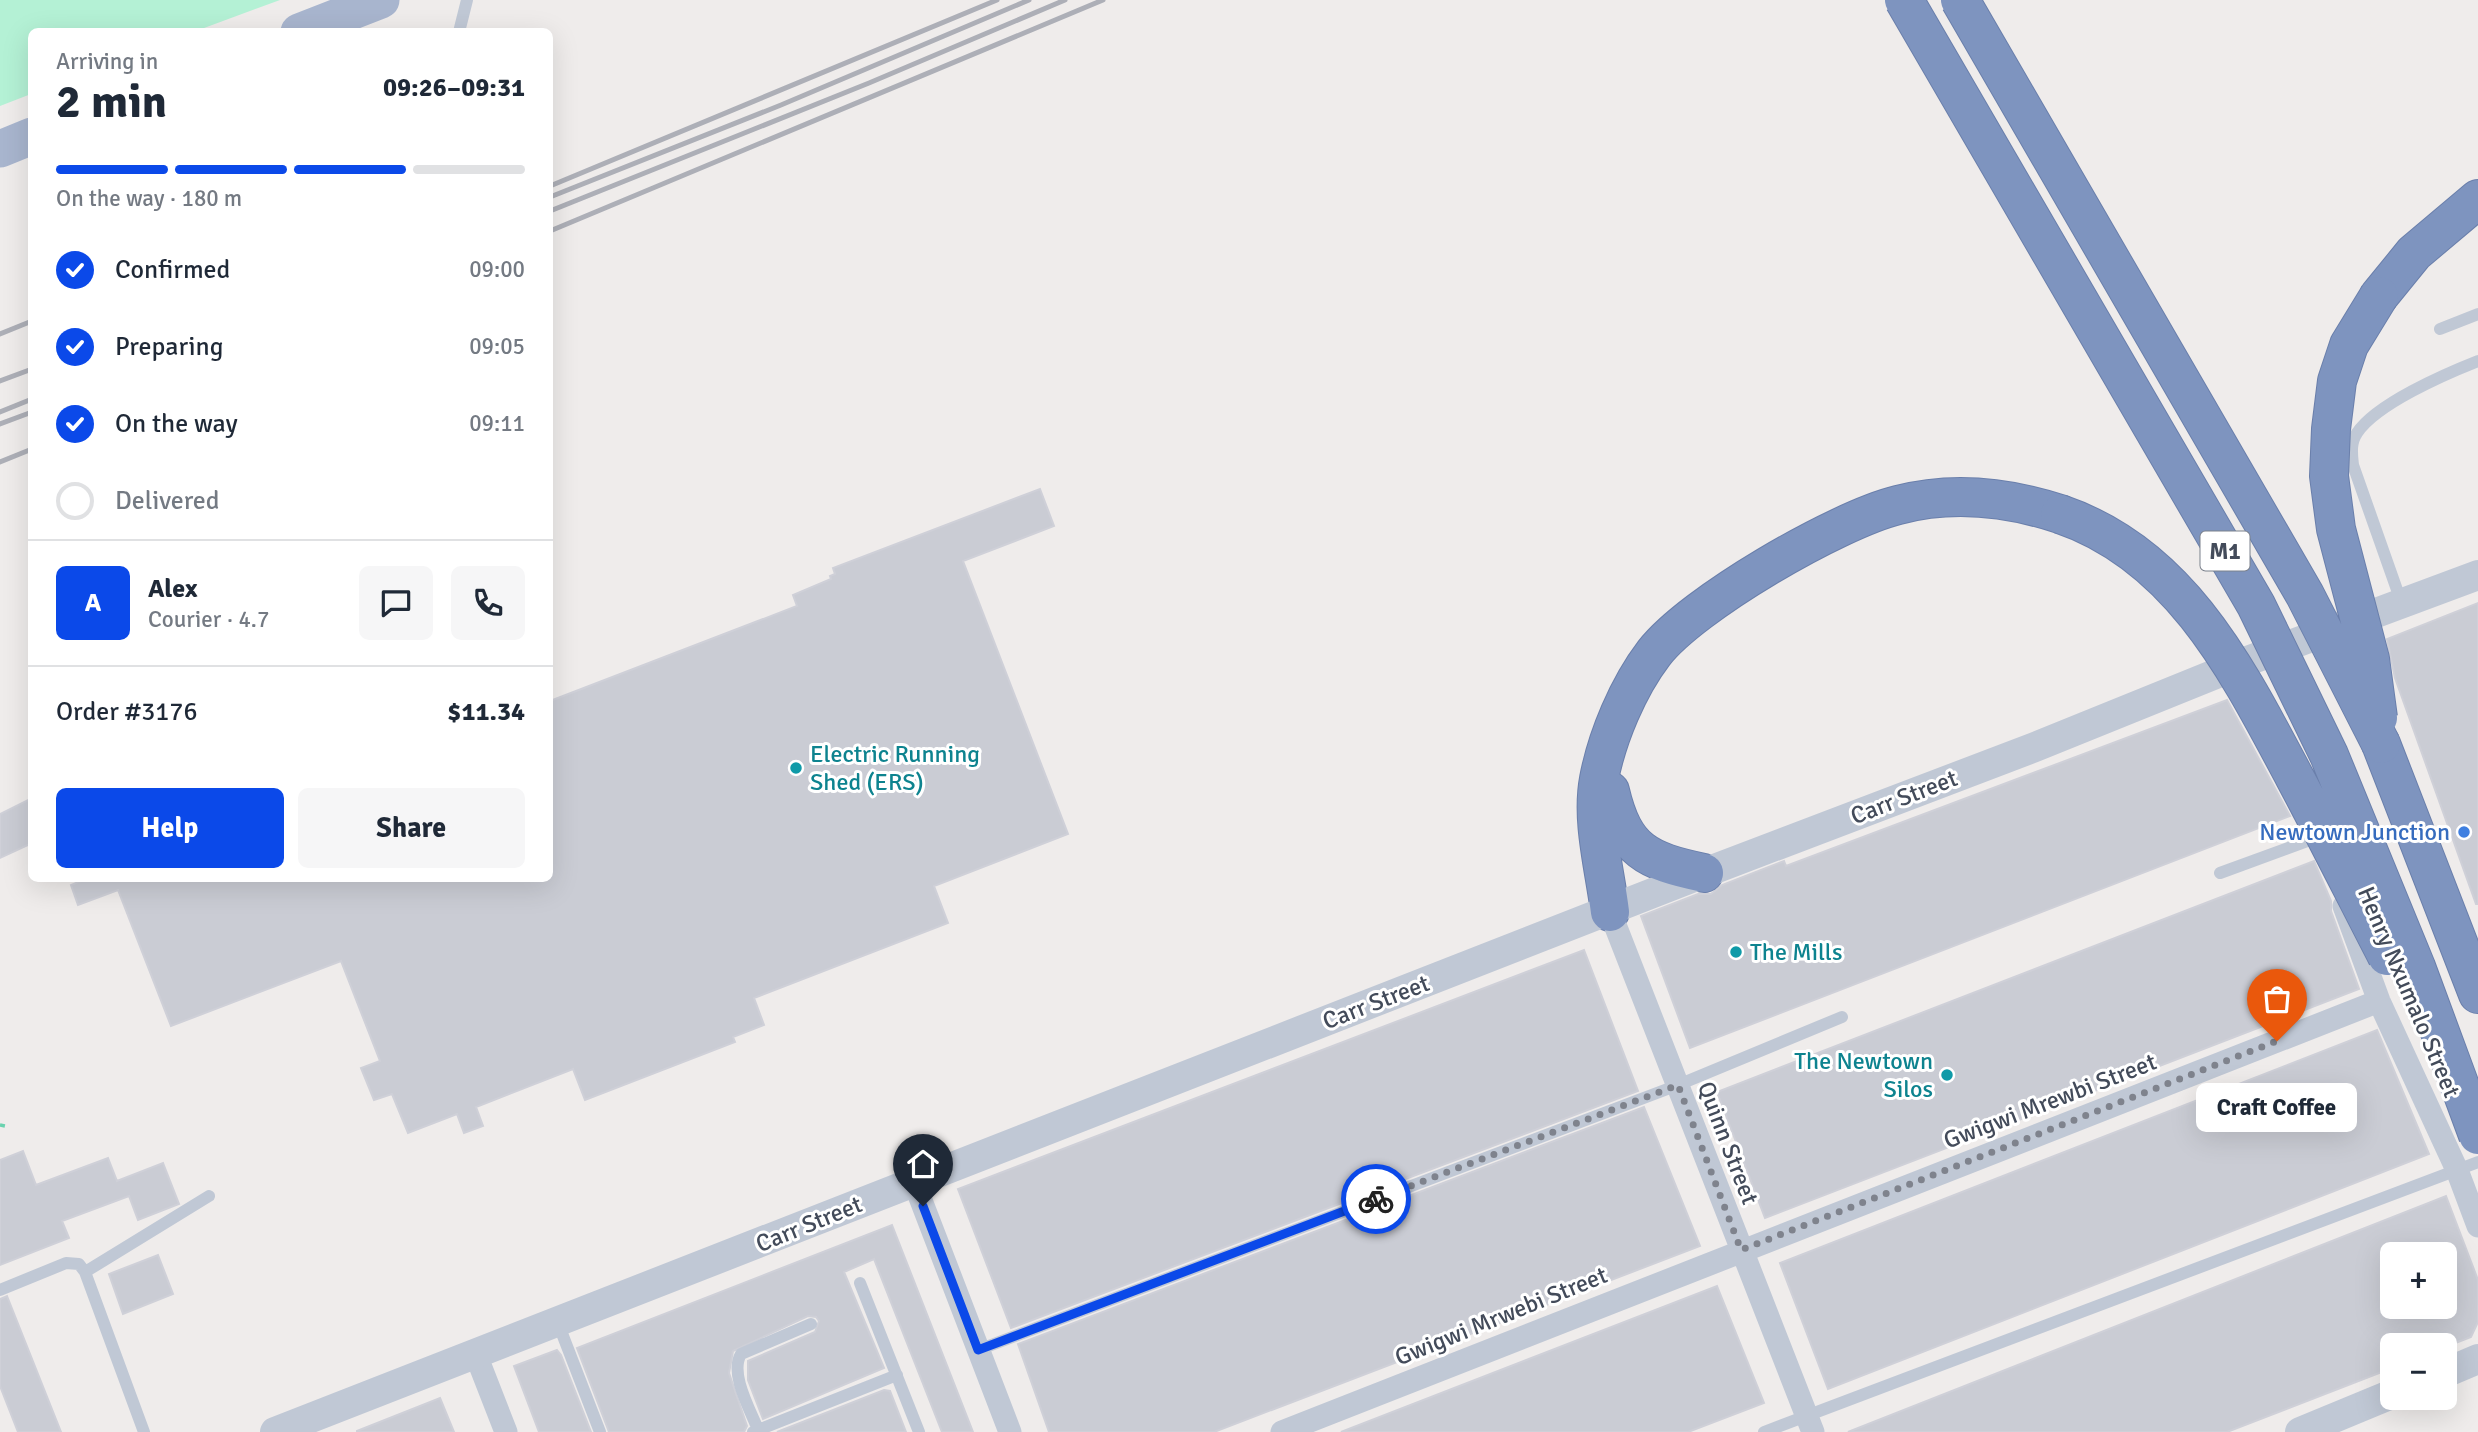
<!DOCTYPE html>
<html lang="en">
<head>
<meta charset="utf-8">
<style>
	:root { --surface:#fff; --page:#f6f6f7; --text:#1f2937; --muted:#747a83; --line:#e0e1e3; --accent:#0b49e9 }
	body { margin:0; font-family:Signika,sans-serif; background:var(--page); color:var(--text); height:100vh; display:flex; flex-direction:column; font-size:26px; white-space:nowrap }
	* { box-sizing:border-box; margin:0 }
	p { font-size:23px; color:var(--muted) }
	.icon { flex:none; width:38px; height:38px; fill:none; stroke:currentColor; stroke-width:2; stroke-linecap:round; stroke-linejoin:round }
	.map { position:relative; flex:1; overflow:hidden }
	.side { position:absolute; left:28px; top:28px; width:525px; height:854px; display:flex; flex-direction:column; background:var(--surface); border-radius:10px; box-shadow:0 7px 28px #0002 }
	.side>* { flex:none }
	.buttons { position:absolute; left:2380px; top:1242px; display:grid; gap:14px }
	.buttons a { display:grid; place-items:center; width:77px; height:77px; border-radius:10px; background:var(--surface); box-shadow:0 7px 28px #0002; font-size:35px }
	.pin { position:absolute; display:grid; place-items:center; width:60px; height:60px; color:#fff; margin:-72px -30px; border-radius:50% 50% 50% 0; rotate:-45deg; box-shadow:0 0 7px #0007 }
	.pin .icon { rotate:45deg }
	.courier { position:absolute; display:grid; place-items:center; width:70px; height:70px; margin:-35px; border:5px solid #0b49e9; border-radius:50%; background:#fff; color:#222; box-shadow:0 2px 9px #0007 }
	.bubble { position:absolute; height:49px; border-radius:10px; background:var(--surface); box-shadow:0 7px 28px #0002; font-size:23px; font-weight:700; line-height:49px; text-align:center }
	.head em { font-style:normal; font-weight:700 }
	.head div { display:flex; flex-direction:column-reverse }
	.head { display:flex; align-items:center; justify-content:space-between; height:119px; padding:0 28px }
	h1 { font-size:46px; font-weight:700; line-height:52px }
	.bar { display:grid; grid-template-columns:repeat(4,1fr); gap:10px 7px; align-content:center; height:84px; padding:0 28px }
	.bar i { height:9px; border-radius:5px; background:var(--line) }
	.bar .selected { background:var(--accent) }
	.bar p { grid-column:span 4 }
	.line { display:flex; align-items:center; gap:18px; padding:0 28px; border-top:2px solid var(--line) }
	.line div { flex:1 }
	.round { display:grid; place-items:center; flex:none; width:74px; height:74px; border-radius:10px; background:var(--page) }
	ol { padding:0 28px; list-style:none }
	li { display:flex; align-items:center; gap:21px; height:77px }
	li p { margin-inline-start:auto }
	li .icon { padding:7px; border-radius:50%; background:var(--accent); color:#fff; stroke-width:4 }
	li:last-child { color:var(--muted) }
	li i { width:38px; height:38px; border:4px solid var(--line); border-radius:50% }
	.cta { display:flex; gap:14px; margin-top:auto; padding:14px 28px }
	.cta a { flex:1; height:80px; border-radius:10px; background:var(--accent); color:#fff; font-size:28px; font-weight:700; line-height:80px; text-align:center }
	.cta a+a { background:var(--page); color:var(--text) }
	.map>svg:first-child { display:block }
	.green { fill:#b4f1d5 }
	.building { fill:#caccd4; stroke:#cfd0d8; stroke-width:2; fill-rule:evenodd }
	.lines { fill:none; stroke-linecap:round; stroke-linejoin:round }
	.motorway-casing { stroke:#6a7fab; stroke-width:40 }
	.path { stroke:#6ad2af; stroke-width:3.5; stroke-dasharray:5 3.5; stroke-linecap:butt }
	.service { stroke:#c0c8d5; stroke-width:12 }
	.minor { stroke:#c0c8d5; stroke-width:23 }
	.tertiary { stroke:#c0c8d5; stroke-width:30 }
	.primary { stroke:#a8b5ce; stroke-width:37 }
	.motorway { stroke:#7e94bf; stroke-width:38 }
	.rail { stroke:#adafb7; stroke-width:5 }
	.motorway-bridge-casing { stroke:#6a7fab; stroke-width:40; stroke-linecap:butt }
	.motorway-bridge { stroke:#7e94bf; stroke-width:38 }
	.done { stroke:#7f838d; stroke-width:7; stroke-dasharray:0 12.6 }
	.route { stroke:#0b49e9; stroke-width:9 }
	.culture-dot { fill:#0f9aa8; stroke:#fff; stroke-width:2.5 }
	.shop-dot { fill:#3f7fe0; stroke:#fff; stroke-width:2.5 }
	.labels { text-anchor:middle; dominant-baseline:central; stroke-width:6; stroke-linejoin:round; paint-order:stroke }
	.shield { fill:#fff; stroke:#7b818c; stroke-width:2 }
	.shield-label { font-size:23px; font-weight:bold; fill:#434b5a }
	.culture-label { font-size:24px; fill:#0d838f; stroke:#fff; text-anchor:start }
	.street-label { font-size:24px; fill:#434b5a; stroke:#fff }
	.shop-label { font-size:24px; fill:#366cbe; stroke:#fff; text-anchor:end }
</style>
</head>
<body>
<div class="map">
<svg width="2478" height="1432" viewBox="0 0 2478 1432">
	<rect width="100%" height="100%" fill="#efeceb"/>
	<path class="green" d="M0 0H280L196 31 32 32 31 94 0 106Z"/>
	<path class="building" d="M1040 489 1054 526 963 561 1068 834 934 886 948 923 754 998 764 1025 733 1037 735 1042 585 1100 573 1069 476 1107 483 1126 464 1133 457 1114 408 1133 392 1094 374 1100 361 1068 380 1061 341 961 171 1026 118 890 78 905 71 885 88 878H550V701L797 606 793 595 831 579 830 576 835 574 833 568Z
		M2478 603V904H2476L2395 678 2387 639Z
		M2227 700 2290 816 1690 1048 1641 916 1698 894H1711L1722 885 1784 861 1786 866Z
		M32 798V843L0 858V814Z
		M2314 861 2331 901V911L2359 989 1765 1218 1717 1092Z
		M1584 950 1638 1091 1011 1328 958 1189Z
		M2377 1030 2429 1154 1828 1389 1780 1263Z
		M1644 1107 1700 1246 1214 1432H1049L1018 1344Z
		M23 1151 36 1185 108 1158 117 1181 163 1163 179 1204 138 1220 129 1196 62 1221 69 1238 0 1265V1160Z
		M2446 1196 2478 1280V1322L2471 1337 2448 1346H2392V1368L2227 1432H1848ZM2392 1255H2445V1307H2392Z
		M892 1225 973 1432H942L874 1259 844 1272 884 1368 763 1419 748 1380V1361L815 1332 819 1321 816 1317 808 1316 733 1351 729 1373 747 1426 744 1432H609L577 1348Z
		M158 1255 173 1294 123 1314 109 1274Z
		M1717 1286 1764 1403 1688 1432H1341Z
		M7 1296 61 1432H18L0 1386V1299Z
		M557 1350 561 1355 591 1432H539L514 1366Z
		M884 1390 890 1391 906 1432H777Z
		M440 1398 454 1432H357V1431Z"/>
	<g class="lines">
		<g class="motorway-casing">
			<path id="motorway" d="M2379 296 2414 253 2478 199
				M2381 744 2478 994
				M1610 791C1624 851 1647 861 1704 873
				M1610 912C1605 870 1591 821 1599 779 1607 737 1628 687 1654 653 1692 604 1837 520 1898 505 1951 491 2008 497 2060 514"/>
		</g>
		<path class="path" d="M0 1125 5 1126"/>
		<path class="service" d="M459 32 467 0
			M2440 329 2478 314
			M2402 604 2353 465C2352 455 2350 443 2357 433 2376 404 2445 374 2478 361
			M2220 873 2318 837
			M85 1272 209 1196
			M860 1283 919 1432
			M0 1290 66 1263 79 1264 85 1272 144 1432
			M558 1323 600 1432
			M978 1350 1678 1085 1842 1017
			M753 1432 897 1375
			M759 1432C751 1411 729 1374 741 1354L811 1324
			M1764 1432 2478 1162"/>
		<path class="minor" d="M2344 906 2379 1001 2457 1170 2478 1226
			M1610 912 1813 1432
			M914 1182 1010 1432
			M476 1355 506 1432
			M1282 1432 2379 1001"/>
		<path class="tertiary" d="M2445 1373 2478 1359
			M275 1432 1704 873 2035 747 2250 660 2478 575
			M2300 1432 2392 1394"/>
		<path class="primary" d="M299 32 381 0
			M0 149 32 136"/>
		<use href="#motorway" class="motorway"/>
		<path class="rail" d="M550 186 997 0
			M550 197 781 105 1029 0
			M550 211 869 83 1065 0
			M550 231 1103 0
			M0 334 32 321
			M0 381 32 369
			M0 412 32 399
			M0 424 32 412
			M0 462 32 449"/>
		<g class="motorway-bridge-casing">
			<path id="motorway-bridge" d="M1904 0 2256 605 2329 755 2416 967 2478 1135
				M1960 0 2305 595 2381 744
				M2060 514C2181 555 2238 671 2294 776 2326 836 2356 896 2387 956
				M2378 718 2370 659 2336 529 2329 476 2331 429 2337 381 2349 345 2379 296"/>
		</g>
		<use href="#motorway-bridge" class="motorway-bridge"/>
	</g>
	<g class="lines">
		<path class="done" d="M1376 1199 1678 1085 1741 1250 2277 1041"/>
		<path class="route" d="M923 1206 978 1350 1376 1199"/>
	</g>
	<g class="culture-dot">
		<circle cx="796" cy="768" r="7"/>
		<circle cx="1736" cy="952" r="7"/>
		<circle cx="1947" cy="1075" r="7"/>
	</g>
	<circle class="shop-dot" cx="2464" cy="832" r="7"/>
	<g class="labels">
		<rect class="shield" x="2200.5" y="531.5" width="49" height="39" rx="5"/>
		<g class="shield-label">
			<text x="2225" y="551">M1</text>
		</g>
		<g class="culture-label">
			<text x="810" y="754">Electric Running<tspan x="810" dy="28">Shed (ERS)</tspan></text>
			<text x="1750" y="952">The Mills</text>
			<text x="1933" y="1061" text-anchor="end">The Newtown<tspan x="1933" dy="28">Silos</tspan></text>
		</g>
		<g class="street-label">
			<text transform="translate(1904 797) rotate(-21)">Carr Street</text>
			<text transform="translate(2409 992) rotate(67)">Henry Nxumalo Street</text>
			<text transform="translate(1376 1002) rotate(-21)">Carr Street</text>
			<text transform="translate(2050 1101) rotate(-21)">Gwigwi Mrewbi Street</text>
			<text transform="translate(1728 1143) rotate(69)">Quinn Street</text>
			<text transform="translate(809 1224) rotate(-22)">Carr Street</text>
			<text transform="translate(1501 1316) rotate(-22)">Gwigwi Mrwebi Street</text>
		</g>
		<g class="shop-label">
			<text x="2450" y="832">Newtown Junction</text>
		</g>
	</g>
</svg>
<div class="buttons">
<a>+</a>
<a>−</a>
</div>
<div class="pin" style="left:2277px;top:1041px;background:#ea580c"><svg class="icon" aria-label="bag" viewBox="0 0 24 24"><path d="M5 8h14l-1 12H6zM9 8a3 3 0 0 1 6 0"/></svg></div>
<div class="pin" style="left:923px;top:1206px;background:#1f2937"><svg class="icon" aria-label="home" viewBox="0 0 24 24"><path d="M3 11l9-7 9 7M6 9v11h12V9"/></svg></div>
<div class="courier" style="left:1376px;top:1199px"><svg class="icon" aria-label="bike" viewBox="0 0 24 24"><circle cx="6" cy="16" r="4"/><circle cx="18" cy="16" r="4"/><path d="M6 16l4-8h5l3 8M10 8l3 8H6M13 5h3"/></svg></div>
<div class="bubble" style="left:2196px;top:1083px;width:161px">Craft Coffee</div>
<section class="side">
<div class="head"><div><h1>2 min</h1><p>Arriving in</p></div><em>09:26–09:31</em></div>
<div class="bar"><i class="selected"></i><i class="selected"></i><i class="selected"></i><i></i><p>On the way · 180 m</p></div>
<ol>
<li><svg class="icon" aria-label="check" viewBox="0 0 24 24"><path d="M5 12l5 5 9-10"/></svg>Confirmed<p>09:00</p></li>
<li><svg class="icon" aria-label="check" viewBox="0 0 24 24"><path d="M5 12l5 5 9-10"/></svg>Preparing<p>09:05</p></li>
<li><svg class="icon" aria-label="check" viewBox="0 0 24 24"><path d="M5 12l5 5 9-10"/></svg>On the way<p>09:11</p></li>
<li><i></i>Delivered</li>
</ol>
<div class="line" style="height:126px"><b class="round" style="background:var(--accent);color:#fff">A</b><div><b>Alex</b><p>Courier · 4.7</p></div><a class="round"><svg class="icon" aria-label="chat" viewBox="0 0 24 24"><path d="M4 5h16v11H9l-5 4z"/></svg></a><a class="round"><svg class="icon" aria-label="phone" viewBox="0 0 24 24"><path d="M5 4h4l2 5-3 2q2 4 5 5l2-3 5 2v4C11 20 4 13 5 4z"/></svg></a></div>
<div class="line" style="height:91px"><div>Order #3176</div><b>$11.34</b></div>
<div class="cta"><a>Help</a><a>Share</a></div>
</section>
</div>
</body>
</html>
